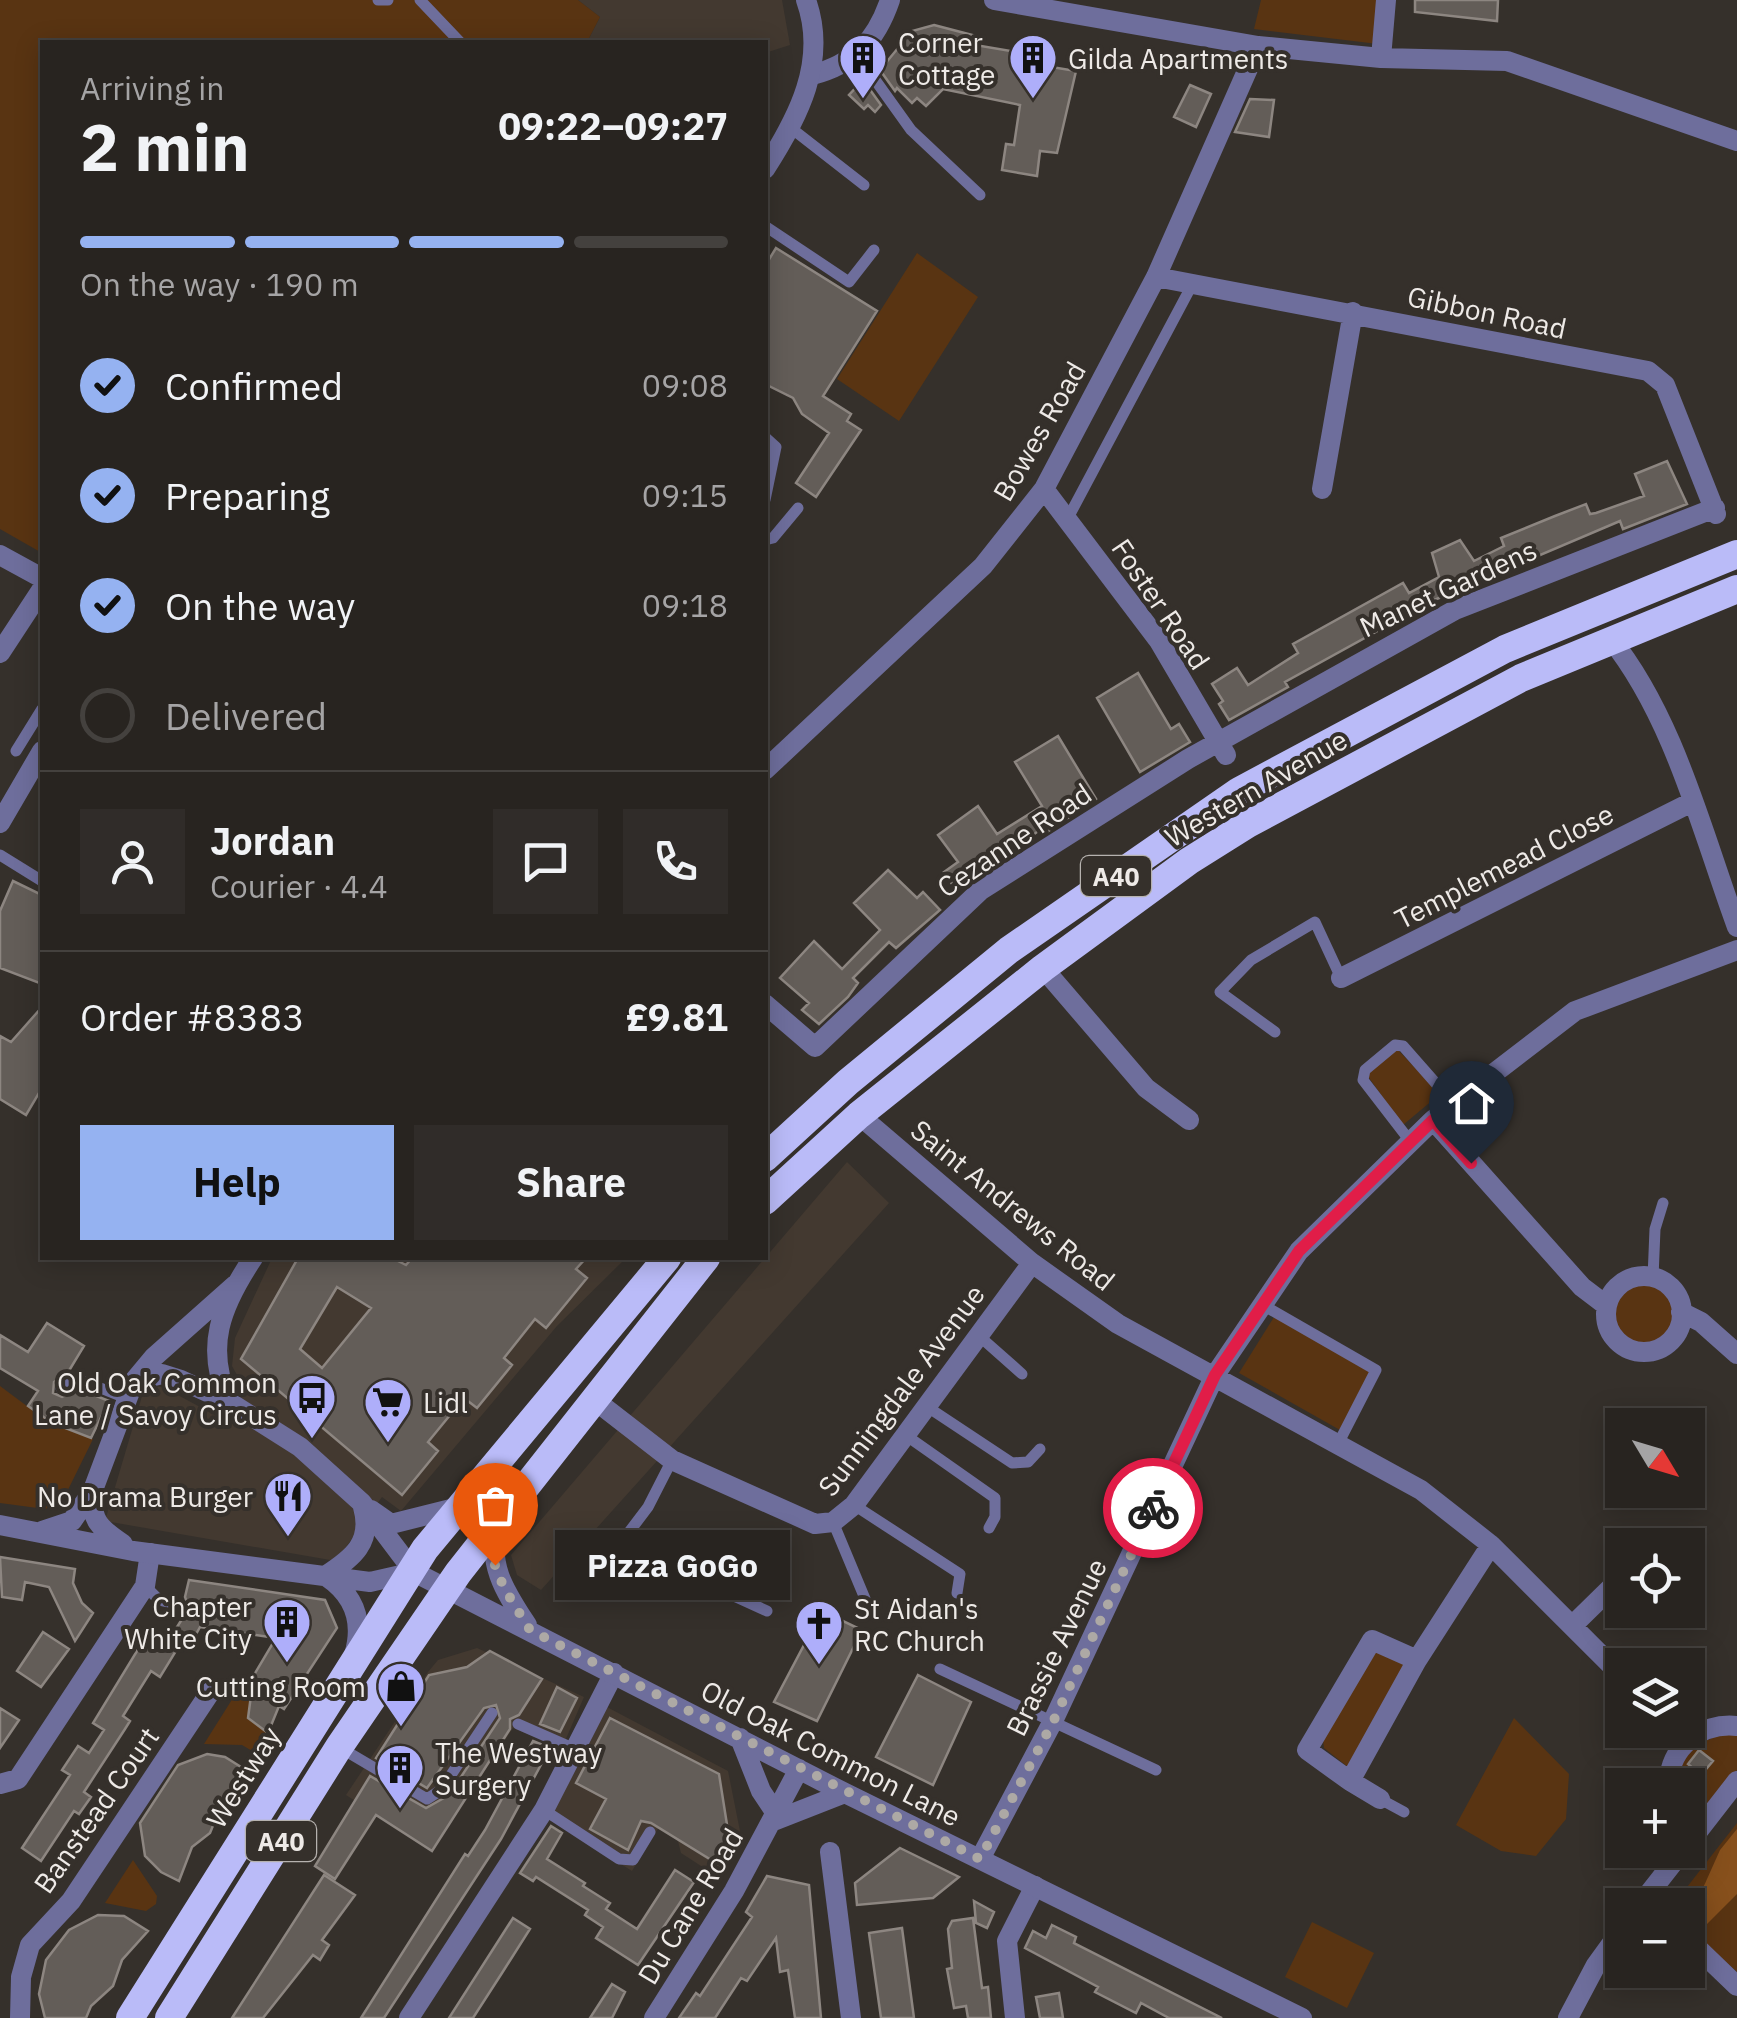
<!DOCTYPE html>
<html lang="en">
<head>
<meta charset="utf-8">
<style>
	:root { --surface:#282420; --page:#302c29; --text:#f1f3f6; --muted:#a5a4a5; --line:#44413e; --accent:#95b2f1 }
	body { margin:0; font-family:"IBM Plex Sans",sans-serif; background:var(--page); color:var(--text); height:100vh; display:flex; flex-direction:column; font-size:38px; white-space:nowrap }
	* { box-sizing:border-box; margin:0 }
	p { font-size:32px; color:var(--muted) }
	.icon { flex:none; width:55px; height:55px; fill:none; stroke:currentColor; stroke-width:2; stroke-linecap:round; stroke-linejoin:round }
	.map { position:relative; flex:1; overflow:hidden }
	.drawer { position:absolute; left:40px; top:40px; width:728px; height:1220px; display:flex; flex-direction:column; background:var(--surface); border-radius:0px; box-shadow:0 5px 25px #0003,0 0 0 2px var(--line) }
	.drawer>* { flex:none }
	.needle { width:65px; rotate:128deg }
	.fabs { position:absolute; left:1605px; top:1408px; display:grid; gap:20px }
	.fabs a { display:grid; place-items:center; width:100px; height:100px; border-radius:0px; background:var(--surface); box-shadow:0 5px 25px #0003,0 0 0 2px var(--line); font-size:50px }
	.pin { position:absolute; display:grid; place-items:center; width:85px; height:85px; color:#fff; margin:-102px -42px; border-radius:50% 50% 50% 0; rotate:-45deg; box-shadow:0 0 10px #0007 }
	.pin .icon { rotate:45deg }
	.courier { position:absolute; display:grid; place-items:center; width:100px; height:100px; margin:-50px; border:8px solid #e11d48; border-radius:50%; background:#fff; color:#222; box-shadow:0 2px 12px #0007 }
	.bubble { position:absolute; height:70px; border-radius:0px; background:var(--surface); box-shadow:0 5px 25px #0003,0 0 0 2px var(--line); font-size:32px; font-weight:700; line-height:70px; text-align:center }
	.headline em { font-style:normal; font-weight:700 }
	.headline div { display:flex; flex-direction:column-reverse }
	.headline { display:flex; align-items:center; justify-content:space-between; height:170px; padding:0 40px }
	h1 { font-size:65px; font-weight:700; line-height:75px }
	.bar { display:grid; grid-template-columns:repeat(4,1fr); gap:15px 10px; align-content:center; height:120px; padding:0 40px }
	.bar i { height:12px; border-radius:8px; background:var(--line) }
	.bar .active { background:var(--accent) }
	.bar p { grid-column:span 4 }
	.line { display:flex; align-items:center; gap:25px; padding:0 40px; border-top:2px solid var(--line) }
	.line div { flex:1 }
	.round { display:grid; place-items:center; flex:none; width:105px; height:105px; border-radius:0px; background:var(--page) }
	ol { padding:0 40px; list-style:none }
	li { display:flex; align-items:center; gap:30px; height:110px }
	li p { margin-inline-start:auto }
	li .icon { padding:10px; border-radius:50%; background:var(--accent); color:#111; stroke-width:4 }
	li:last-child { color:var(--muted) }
	li i { width:55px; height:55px; border:5px solid var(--line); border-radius:50% }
	.primary-button { display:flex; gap:20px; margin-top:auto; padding:20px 40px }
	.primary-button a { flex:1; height:115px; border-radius:0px; background:var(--accent); color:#111; font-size:40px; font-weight:700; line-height:115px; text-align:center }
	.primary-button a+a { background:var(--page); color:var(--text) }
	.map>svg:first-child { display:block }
	.built { fill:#433930 }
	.green { fill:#593412 }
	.forest { fill:#87501c }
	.building { fill:#635d58; stroke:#8d8681; stroke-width:2.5; fill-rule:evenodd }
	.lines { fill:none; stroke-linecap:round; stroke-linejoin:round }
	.service { stroke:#6e6e9c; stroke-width:11 }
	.minor { stroke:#6e6e9c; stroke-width:20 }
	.tertiary { stroke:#6e6e9c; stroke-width:20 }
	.trunk { stroke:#babbf8; stroke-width:28 }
	.done { stroke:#ada9a5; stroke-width:10; stroke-dasharray:0 18 }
	.route { stroke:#e11d48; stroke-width:12 }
	.labels { text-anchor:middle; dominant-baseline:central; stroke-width:8; stroke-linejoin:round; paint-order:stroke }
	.shield { fill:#35302b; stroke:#b6b2af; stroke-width:2.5 }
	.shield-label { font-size:25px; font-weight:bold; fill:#eeeae7 }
	.poi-label { font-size:28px; fill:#eeeae7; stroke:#35302b; text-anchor:start }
	.street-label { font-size:28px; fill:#eeeae7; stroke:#35302b }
</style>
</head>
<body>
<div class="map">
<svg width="1737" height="2018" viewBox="0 0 1737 2018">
	<rect width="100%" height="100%" fill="#35302b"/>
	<path class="built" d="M578 0H782L790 45 765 53V42H587L600 17Z
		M847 1162 889 1203 541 1590 517 1575 511 1555Z
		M272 1258H626L557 1326 401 1511 382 1497 336 1561 105 1521 145 1386 163 1387 224 1420 246 1391 232 1366 235 1338Z
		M477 1648 584 1697 562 1748 513 1728 432 1851 346 1795 428 1672 438 1660Z
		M605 1706 728 1771 741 1836 715 1875 681 1853 670 1809 632 1871 549 1819Z"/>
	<path class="green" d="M0 0H578L600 17 587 42H42V553L0 529Z
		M1261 0H1381L1378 44 1254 29Z
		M917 253 978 297 899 421 837 379Z
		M1397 1049 1440 1094 1403 1125 1367 1075Z
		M1615 1314a29 29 0 1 1 58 0a29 29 0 1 1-58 0Z
		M1274 1317 1370 1372 1340 1430 1239 1373Z
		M0 1386 51 1424 93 1439 62 1502 45 1509 0 1503Z
		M1377 1650 1409 1662 1348 1767 1324 1748 1323 1739Z
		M238 1690 250 1701 248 1718 268 1733 259 1755 242 1745 204 1744Z
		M1514 1718 1569 1774 1566 1819 1536 1856 1501 1851 1456 1825Z
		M1727 1733 1737 1736V1770L1703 1813H1688V1785H1678C1679 1751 1698 1742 1727 1733Z
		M1737 1823V1972L1688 1927V1905H1673Z
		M133 1860 157 1896 156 1904 146 1911 105 1903Z
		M1312 1922 1374 1953 1347 2008 1285 1977Z"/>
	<path class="forest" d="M1737 1829V1894L1706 1925 1690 1917 1720 1850Z"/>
	<path class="building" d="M1415 0H1498L1497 21 1415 12Z
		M934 25 976 36 975 45 1035 55 1033 64 1076 71 1057 153 1040 151 1037 176 1002 170 1006 144 1014 145 1020 105 943 89 926 106 917 98 912 103 897 88 895 91 880 70 912 31Z
		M863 80 881 105 875 112 868 105 864 109 849 95Z
		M1190 85 1211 94 1196 127 1174 117Z
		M1250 99 1274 100 1269 137 1235 132Z
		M776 248 877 311 823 396 851 414 847 421 861 430 816 497 796 483 829 433 802 414 793 398 765 384V266Z
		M1667 461 1687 504 1623 529 1620 521 1432 601 1285 682 1288 687 1229 720 1219 704 1223 701 1212 684 1237 668 1248 685 1298 653 1293 644 1403 583 1409 593 1439 577 1432 553 1460 540 1474 561 1504 546 1501 538 1555 516 1586 504 1590 514 1596 513 1644 496 1635 474Z
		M1138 673 1171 729 1179 724 1190 742 1140 772 1097 698Z
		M1058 736 1096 799 1047 832 1044 827 956 890 944 872 958 862 938 835 978 806 997 834 1042 806 1015 762Z
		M888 870 917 898 923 892 940 910 896 948 889 942 853 978 858 983 848 997 819 1024 802 1010 809 1003 780 978 814 941 842 969 880 930 854 903Z
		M13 881 42 895V984L0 968V911Z
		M42 1007V1088L26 1115 0 1099V1036L11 1042Z
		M298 1258H392L406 1265 412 1258H586L576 1269 587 1278 546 1328 535 1319 504 1358 512 1365 477 1408 464 1398 428 1442 438 1451 402 1495 241 1359ZM337 1287 371 1308 322 1368 300 1349Z
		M47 1323 84 1346 67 1374 54 1382 53 1393 62 1397 79 1389 109 1401 91 1438 52 1423 28 1406 38 1391 0 1368V1335L28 1352Z
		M0 1557 75 1569 73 1583 82 1603 93 1613 75 1641 49 1587 25 1582 22 1600 2 1597Z
		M189 1580 325 1600 337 1628 284 1709 279 1706 268 1733 248 1718 252 1688 248 1685 276 1638 200 1627 189 1647 172 1635 189 1608 185 1597Z
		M822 1611 862 1630 817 1721 774 1702Z
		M151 1628 179 1646 160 1677 151 1671 123 1716 130 1721 125 1729 84 1792 91 1797 79 1814 74 1811 41 1861 22 1848 70 1775 62 1770 78 1746 89 1753 104 1730 93 1723Z
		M43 1632 69 1649 41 1687 17 1671Z
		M490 1651 542 1679 519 1715 510 1719V1729L432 1851 376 1815 335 1879 315 1866 370 1776 426 1808 449 1795 500 1718 496 1705 484 1708 427 1788 376 1758 429 1675 467 1667Z
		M918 1675 971 1702 933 1785 876 1757Z
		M557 1687 577 1698 560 1732 540 1724Z
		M0 1708 19 1720 0 1748Z
		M610 1718 719 1774 731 1850 721 1866 651 1823 641 1821 628 1850 590 1829 606 1799 576 1783Z
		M533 1741 550 1748 501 1839 384 2018H361L465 1854 468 1856 485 1830Z
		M1699 1750 1713 1761 1701 1775 1688 1764Z
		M207 1754 225 1757 249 1772 223 1801 210 1833 192 1847 179 1881 161 1872 145 1856 140 1823 178 1765Z
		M551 1826 562 1833 547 1859 585 1883 583 1886 610 1903 606 1909 637 1929 675 1870 694 1882 638 1965 596 1938 603 1927 585 1915 588 1910 536 1877 533 1881 520 1873Z
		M900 1848 959 1877 933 1898 857 1905 855 1883Z
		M324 1875 355 1895 322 1940 329 1945 320 1960 313 1955 263 2018H232Z
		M767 1876 809 1885 821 2018H795L788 1970 780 1972 776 1938 747 1981 741 1978 715 2018H679L696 1993 700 1996 752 1917 746 1912Z
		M974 1901 994 1912 987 1928 976 1923Z
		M98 1915 124 1916 148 1931 122 1960 113 1986 91 2006 86 2018H45L39 1994 46 1960 69 1930Z
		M513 1918 530 1929 502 1973 473 2018H449Z
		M973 1918 982 1988 988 1987 991 2018H968L966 2006 954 2008 947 1969 952 1968 948 1929 952 1921Z
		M1052 1925 1076 1937 1074 1943 1222 2018H1169L1141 2003 1136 2013 1095 1992 1098 1987 1025 1948 1033 1931 1046 1938Z
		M902 1928 914 2018H881L869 1933Z
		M612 1984 625 1992 612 2018H590Z
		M1059 1993 1063 2018H1040L1036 1997Z"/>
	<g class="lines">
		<path class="service" d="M378 0H388
			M420 0 460 42
			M858 56 911 130 980 195
			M791 128 864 185
			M765 226 849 282 874 250
			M765 437 776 447 765 500
			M1068 518 1192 285
			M765 540 773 538 798 508
			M16 751 42 709
			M0 855 42 881
			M1275 1032 1220 992 1251 960 1315 922 1341 978
			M1410 1141 1363 1080 1365 1070 1395 1045 1403 1046 1454 1104
			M1653 1278 1655 1229 1663 1203
			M1261 1304 1376 1370 1338 1444
			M978 1335 1022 1374
			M61 1388 78 1379 128 1399
			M926 1406 1012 1463 1028 1462 1040 1449
			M904 1434 995 1498V1517L989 1528
			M672 1460 648 1507 620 1544 767 1611
			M854 1505 960 1574 957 1593
			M833 1522 866 1601
			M145 1586 159 1600 180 1605
			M940 1669 1156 1770
			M518 1724 575 1749
			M339 1747 427 1799 441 1790 492 1713
			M1380 1799 1404 1812
			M544 1810 619 1859 633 1860 650 1832"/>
		<path class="minor" d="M994 0 1258 46 1381 58 1507 61 1737 141
			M1381 58 1386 0
			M812 75C854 64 876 41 890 0
			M1156 277 1648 371 1665 385 1716 514
			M1044 489 1159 641 1226 755
			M1322 489 1353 312
			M0 555 42 578
			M1610 638C1674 717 1702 832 1737 927
			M0 653 42 589
			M765 770 983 566 1044 489 1156 277 1258 46
			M0 823 42 751
			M1043 968 1146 1088 1189 1120
			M1341 978 1692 802
			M765 1004 815 1047 981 890 1188 759 1455 610 1715 508
			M859 1115 1032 1263 1118 1324 1421 1490 1491 1545 1622 1676
			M1433 1120 1582 1287 1607 1306
			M1606 1314a38 38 0 1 1 76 0a38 38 0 1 1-76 0Z
			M1681 1312 1701 1322 1737 1354
			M592 1398 672 1460 815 1524 833 1522 854 1505 1032 1263
			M1573 1625 1622 1577
			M1417 1660 1372 1640 1307 1750 1350 1781 1417 1660 1491 1545
			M1350 1781 1380 1799
			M0 1784 18 1779 145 1586 150 1553
			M1669 1785C1668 1748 1701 1722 1737 1726
			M1688 1844 1737 1781
			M830 1852 851 2018
			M980 1859 1053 1721 1215 1375 1299 1251 1433 1120 1575 1011 1737 950
			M1640 1905 1683 1850
			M1688 1939 1737 1986
			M20 2018 21 1977 30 1945 71 1901 211 1691
			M409 2018 544 1810 614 1673
			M1015 2018 1007 1941 1035 1886
			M1568 2018 1596 1965 1622 1929"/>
		<path class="tertiary" d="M765 169C798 118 828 61 806 0
			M134 1381 162 1374 181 1380 229 1402 300 1447 362 1503 414 1572 845 1793 1302 2018
			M229 1402C204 1347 221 1306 253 1258
			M371 1510 391 1524 455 1508
			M499 1523C485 1563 506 1593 527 1625
			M0 1525 133 1551 370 1582 414 1572
			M42 1531 72 1521 92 1492
			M123 1544C99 1528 90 1520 93 1490L134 1381 154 1357 235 1285
			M325 1576C353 1558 373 1542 363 1507
			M327 1577C355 1596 364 1622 354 1655
			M740 1738 761 1791 775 1812
			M771 1822 845 1793
			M654 2018 734 1891 799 1769"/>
		<path class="trunk" d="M765 1158 848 1082 1009 950 1239 791 1505 649 1737 554
			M765 1201 859 1115 1043 968 1189 861 1248 824 1521 678 1737 589
			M130 2018 425 1549 667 1258
			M169 2018 339 1747 458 1573 706 1258"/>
	</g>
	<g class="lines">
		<path class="done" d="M495 1565 504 1588 530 1630 980 1859 1053 1722 1153 1508"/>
		<path class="route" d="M1153 1508 1215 1375 1299 1251 1433 1120 1471 1163"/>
	</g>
	<defs>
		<g id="building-pin" transform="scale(2.5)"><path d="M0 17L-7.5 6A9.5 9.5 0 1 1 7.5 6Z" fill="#aeaefa" stroke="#35302b"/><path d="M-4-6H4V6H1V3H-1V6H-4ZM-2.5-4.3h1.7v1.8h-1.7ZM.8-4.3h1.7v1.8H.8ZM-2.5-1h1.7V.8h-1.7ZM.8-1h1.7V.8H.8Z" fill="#111"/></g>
		<g id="bus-pin" transform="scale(2.5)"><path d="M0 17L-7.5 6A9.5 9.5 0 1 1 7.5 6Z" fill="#aeaefa" stroke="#35302b"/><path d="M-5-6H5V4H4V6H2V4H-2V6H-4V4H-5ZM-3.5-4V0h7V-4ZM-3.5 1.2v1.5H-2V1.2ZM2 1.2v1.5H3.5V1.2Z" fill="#111"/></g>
		<g id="supermarket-pin" transform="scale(2.5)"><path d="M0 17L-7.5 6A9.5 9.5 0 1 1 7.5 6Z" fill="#aeaefa" stroke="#35302b"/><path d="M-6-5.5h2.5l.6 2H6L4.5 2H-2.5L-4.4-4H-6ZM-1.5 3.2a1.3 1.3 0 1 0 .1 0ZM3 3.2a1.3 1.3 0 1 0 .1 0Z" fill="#111"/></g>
		<g id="restaurant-pin" transform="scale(2.5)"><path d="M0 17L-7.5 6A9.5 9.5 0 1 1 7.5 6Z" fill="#aeaefa" stroke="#35302b"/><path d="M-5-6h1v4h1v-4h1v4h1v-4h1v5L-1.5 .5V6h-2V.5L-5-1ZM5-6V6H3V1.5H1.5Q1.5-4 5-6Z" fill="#111"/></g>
		<g id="church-pin" transform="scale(2.5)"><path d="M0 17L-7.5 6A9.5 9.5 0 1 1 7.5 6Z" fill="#aeaefa" stroke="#35302b"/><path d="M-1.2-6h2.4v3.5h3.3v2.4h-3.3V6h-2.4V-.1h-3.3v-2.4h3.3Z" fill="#111"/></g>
		<g id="shop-pin" transform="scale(2.5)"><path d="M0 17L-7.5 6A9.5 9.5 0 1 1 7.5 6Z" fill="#aeaefa" stroke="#35302b"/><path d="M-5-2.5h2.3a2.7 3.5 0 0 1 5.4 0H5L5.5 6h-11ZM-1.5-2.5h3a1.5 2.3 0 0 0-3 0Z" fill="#111"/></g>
	</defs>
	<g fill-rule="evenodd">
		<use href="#building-pin" x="863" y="58"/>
		<use href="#building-pin" x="1033" y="58"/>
		<use href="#bus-pin" x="312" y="1398"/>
		<use href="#supermarket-pin" x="388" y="1402"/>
		<use href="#restaurant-pin" x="288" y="1496"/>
		<use href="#building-pin" x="287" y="1622"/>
		<use href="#church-pin" x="819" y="1624"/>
		<use href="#shop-pin" x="401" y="1686"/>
		<use href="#building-pin" x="400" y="1768"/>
	</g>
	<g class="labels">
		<g class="shield">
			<rect x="1081" y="856" width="70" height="40" rx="8"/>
			<rect x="246" y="1821" width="70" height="40" rx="8"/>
		</g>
		<g class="shield-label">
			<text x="1116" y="876">A40</text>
			<text x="281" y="1841">A40</text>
		</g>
		<g class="poi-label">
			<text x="898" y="42">Corner<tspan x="898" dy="32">Cottage</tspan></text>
			<text x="1068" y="58">Gilda Apartments</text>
			<text x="277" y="1382" text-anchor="end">Old Oak Common<tspan x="277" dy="32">Lane / Savoy Circus</tspan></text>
			<text x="423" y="1402">Lidl</text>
			<text x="253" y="1496" text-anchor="end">No Drama Burger</text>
			<text x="252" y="1606" text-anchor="end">Chapter<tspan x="252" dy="32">White City</tspan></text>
			<text x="854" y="1608">St Aidan's<tspan x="854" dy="32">RC Church</tspan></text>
			<text x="366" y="1686" text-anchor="end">Cutting Room</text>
			<text x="435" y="1752">The Westway<tspan x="435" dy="32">Surgery</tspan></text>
		</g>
		<g class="street-label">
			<text transform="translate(1487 312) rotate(12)">Gibbon Road</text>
			<text transform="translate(1039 431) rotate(-60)">Bowes Road</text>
			<text transform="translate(1448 588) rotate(-25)">Manet Gardens</text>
			<text transform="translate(1161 604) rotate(56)">Foster Road</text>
			<text transform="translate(1256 788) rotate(-30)">Western Avenue</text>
			<text transform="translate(1014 840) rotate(-34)">Cezanne Road</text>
			<text transform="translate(1504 866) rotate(-27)">Templemead Close</text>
			<text transform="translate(1013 1205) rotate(39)">Saint Andrews Road</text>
			<text transform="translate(901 1390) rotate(-53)">Sunningdale Avenue</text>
			<text transform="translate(1056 1647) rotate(-64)">Brassie Avenue</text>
			<text transform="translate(831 1753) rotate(27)">Old Oak Common Lane</text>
			<text transform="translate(243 1777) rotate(-58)">Westway</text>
			<text transform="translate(96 1810) rotate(-55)">Banstead Court</text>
			<text transform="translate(690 1906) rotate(-59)">Du Cane Road</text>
		</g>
	</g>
</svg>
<div class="fabs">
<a><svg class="needle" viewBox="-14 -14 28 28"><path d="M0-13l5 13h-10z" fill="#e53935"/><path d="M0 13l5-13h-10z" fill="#a5a4a5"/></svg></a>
<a><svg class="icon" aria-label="locate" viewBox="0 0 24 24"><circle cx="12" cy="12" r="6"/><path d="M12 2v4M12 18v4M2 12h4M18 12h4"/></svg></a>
<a><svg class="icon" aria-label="layers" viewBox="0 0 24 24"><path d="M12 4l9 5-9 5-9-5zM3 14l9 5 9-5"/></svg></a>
<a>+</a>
<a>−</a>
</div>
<div class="pin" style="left:495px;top:1565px;background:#ea580c"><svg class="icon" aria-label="bag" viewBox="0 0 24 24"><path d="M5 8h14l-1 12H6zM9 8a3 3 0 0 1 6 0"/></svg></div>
<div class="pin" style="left:1471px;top:1163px;background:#1f2937"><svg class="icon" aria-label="home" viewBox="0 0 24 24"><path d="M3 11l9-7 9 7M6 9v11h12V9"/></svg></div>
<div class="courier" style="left:1153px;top:1508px"><svg class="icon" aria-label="bike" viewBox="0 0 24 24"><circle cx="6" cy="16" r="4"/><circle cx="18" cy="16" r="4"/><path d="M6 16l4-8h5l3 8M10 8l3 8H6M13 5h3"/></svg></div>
<div class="bubble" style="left:555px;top:1530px;width:235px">Pizza GoGo</div>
<section class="drawer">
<div class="headline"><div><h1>2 min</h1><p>Arriving in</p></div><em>09:22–09:27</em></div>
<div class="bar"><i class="active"></i><i class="active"></i><i class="active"></i><i></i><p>On the way · 190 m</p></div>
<ol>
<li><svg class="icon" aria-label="check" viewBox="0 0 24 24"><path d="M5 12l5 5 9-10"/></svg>Confirmed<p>09:08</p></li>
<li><svg class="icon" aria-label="check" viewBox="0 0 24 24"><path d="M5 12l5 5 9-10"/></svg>Preparing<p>09:15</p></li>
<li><svg class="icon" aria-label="check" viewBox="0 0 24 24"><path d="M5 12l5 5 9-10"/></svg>On the way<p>09:18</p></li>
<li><i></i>Delivered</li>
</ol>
<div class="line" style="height:180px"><a class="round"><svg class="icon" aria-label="person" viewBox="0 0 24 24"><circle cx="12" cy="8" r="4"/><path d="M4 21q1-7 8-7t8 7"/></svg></a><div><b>Jordan</b><p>Courier · 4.4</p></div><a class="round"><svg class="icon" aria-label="chat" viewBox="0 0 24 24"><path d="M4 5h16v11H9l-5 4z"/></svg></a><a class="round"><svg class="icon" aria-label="phone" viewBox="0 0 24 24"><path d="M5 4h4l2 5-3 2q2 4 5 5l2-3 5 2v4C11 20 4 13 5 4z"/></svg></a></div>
<div class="line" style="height:130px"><div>Order #8383</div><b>£9.81</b></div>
<div class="primary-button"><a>Help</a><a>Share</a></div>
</section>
</div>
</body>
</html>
